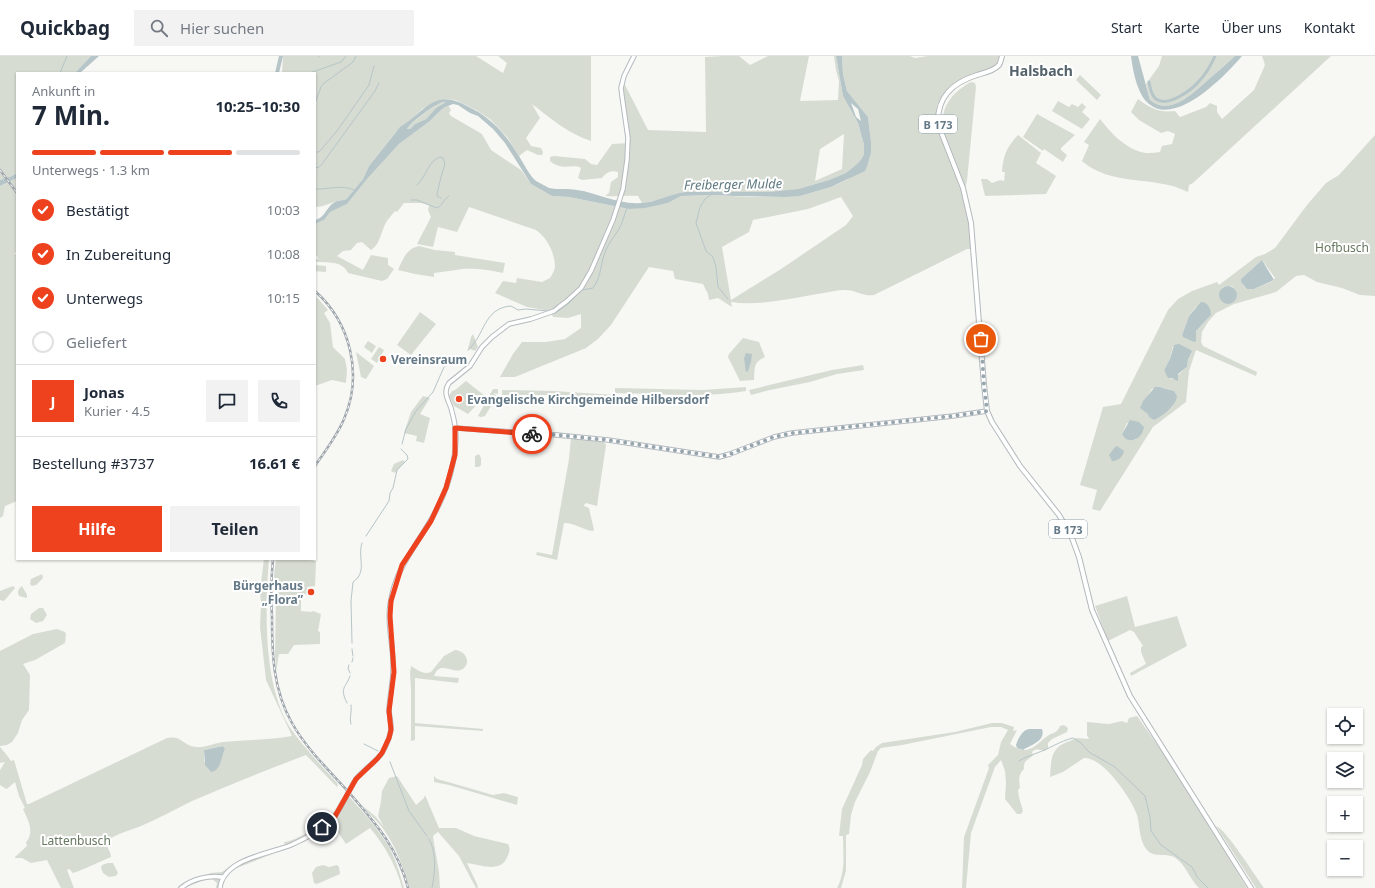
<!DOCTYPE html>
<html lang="de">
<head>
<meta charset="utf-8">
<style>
	:root { --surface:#fff; --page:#f2f2f3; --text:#1f2937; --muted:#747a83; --line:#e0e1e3; --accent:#ee411d }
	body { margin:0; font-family:"Noto Sans",sans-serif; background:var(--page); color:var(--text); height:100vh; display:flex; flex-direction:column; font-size:15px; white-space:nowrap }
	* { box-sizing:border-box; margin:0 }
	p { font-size:13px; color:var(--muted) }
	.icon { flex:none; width:22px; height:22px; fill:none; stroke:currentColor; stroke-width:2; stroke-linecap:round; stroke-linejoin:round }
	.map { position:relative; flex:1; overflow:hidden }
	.sheet { position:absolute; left:16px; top:16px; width:300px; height:488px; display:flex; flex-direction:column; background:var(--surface); border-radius:0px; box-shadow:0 1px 3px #0004 }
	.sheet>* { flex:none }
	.fabs { position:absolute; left:1327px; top:652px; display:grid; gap:8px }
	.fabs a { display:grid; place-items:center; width:36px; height:36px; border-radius:0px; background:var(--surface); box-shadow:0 1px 3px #0004; font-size:20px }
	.pin { position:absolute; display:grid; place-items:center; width:34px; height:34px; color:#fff; margin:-17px; border:2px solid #fff; border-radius:50%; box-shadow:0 1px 4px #0007 }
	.courier { position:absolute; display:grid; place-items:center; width:40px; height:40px; margin:-20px; border:3px solid #ee411d; border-radius:50%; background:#fff; color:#222; box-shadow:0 1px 5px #0007 }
	.headline em { font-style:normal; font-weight:700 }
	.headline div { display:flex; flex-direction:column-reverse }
	.headline { display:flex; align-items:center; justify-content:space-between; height:68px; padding:0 16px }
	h1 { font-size:26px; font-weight:700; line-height:30px }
	.bar { display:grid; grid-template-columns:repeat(4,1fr); gap:6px 4px; align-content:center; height:48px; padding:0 16px }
	.bar i { height:5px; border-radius:3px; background:var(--line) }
	.bar .active { background:var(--accent) }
	.bar p { grid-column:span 4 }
	.line { display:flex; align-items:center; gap:10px; padding:0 16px; border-top:1px solid var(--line) }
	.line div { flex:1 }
	.round { display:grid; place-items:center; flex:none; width:42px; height:42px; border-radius:0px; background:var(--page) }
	ol { padding:0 16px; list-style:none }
	li { display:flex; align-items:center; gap:12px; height:44px }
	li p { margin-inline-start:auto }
	li .icon { padding:4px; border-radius:50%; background:var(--accent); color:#fff; stroke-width:4 }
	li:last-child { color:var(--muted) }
	li i { width:22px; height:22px; border:2px solid var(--line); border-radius:50% }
	.cta { display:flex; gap:8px; margin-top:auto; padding:8px 16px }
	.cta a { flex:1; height:46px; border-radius:0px; background:var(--accent); color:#fff; font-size:16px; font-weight:700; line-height:46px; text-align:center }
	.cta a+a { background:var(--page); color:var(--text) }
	header { display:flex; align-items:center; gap:24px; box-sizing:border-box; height:56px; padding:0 20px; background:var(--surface); border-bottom:1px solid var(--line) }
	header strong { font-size:19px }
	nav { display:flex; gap:22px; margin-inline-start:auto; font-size:14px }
	.search { width:280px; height:36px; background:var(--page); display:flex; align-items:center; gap:10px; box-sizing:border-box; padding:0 14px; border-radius:0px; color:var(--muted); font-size:15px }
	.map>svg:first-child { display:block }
	.green { fill:#d7dcd3; fill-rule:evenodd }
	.water { fill:#b6c5c8; fill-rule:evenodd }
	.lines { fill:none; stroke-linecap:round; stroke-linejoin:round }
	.stream { stroke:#b6c5c8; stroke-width:1 }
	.canal { stroke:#b6c5c8; stroke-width:3 }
	.secondary-casing { stroke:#b4babf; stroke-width:5.5 }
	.primary-casing { stroke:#b2b8bc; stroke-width:6 }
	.secondary { stroke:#fff; stroke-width:3.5 }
	.primary { stroke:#fff; stroke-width:4 }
	.rail-casing { stroke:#a0a8ae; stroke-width:2.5 }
	.rail { stroke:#fff; stroke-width:1; stroke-dasharray:3; stroke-linecap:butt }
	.done { stroke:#97a5ad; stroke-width:4; stroke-dasharray:0 7.2 }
	.route { stroke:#ee411d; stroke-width:5 }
	.poi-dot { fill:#ee411d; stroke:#fff; stroke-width:1.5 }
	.labels { text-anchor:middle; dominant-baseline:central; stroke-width:4; stroke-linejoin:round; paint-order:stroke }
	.shield { fill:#fff; stroke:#92a1ab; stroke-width:1 }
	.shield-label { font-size:11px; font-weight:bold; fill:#647987 }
	.park-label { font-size:12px; fill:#66785f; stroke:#fff }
	.poi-label { font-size:12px; font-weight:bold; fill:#647987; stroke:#fff; text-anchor:start }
	.water-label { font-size:13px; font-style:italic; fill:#607b83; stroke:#fff }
	.quarter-label { font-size:14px; font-weight:bold; fill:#53626b; stroke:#fff }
</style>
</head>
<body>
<header>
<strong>Quickbag</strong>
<div class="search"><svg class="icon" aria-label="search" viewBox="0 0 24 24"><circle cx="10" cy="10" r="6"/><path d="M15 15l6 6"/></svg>Hier suchen</div>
<nav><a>Start</a><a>Karte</a><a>Über uns</a><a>Kontakt</a></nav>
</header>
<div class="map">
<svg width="1375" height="832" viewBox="0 0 1375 832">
	<rect width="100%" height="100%" fill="#f7f7f4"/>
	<path class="green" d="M0 0H91L75 17H17V117L12 120 0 124Z
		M283 0H476L503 17 507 7 498 0H591V85C569 78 550 62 532 48L540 62 526 82 531 90 541 92 543 96 542 99H538L527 94 519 100 507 81 490 63 476 54 456 44 444 43 436 45 422 53 407 68 402 70 395 77 369 110 363 123 345 144C334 144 326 151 315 151V17H282Z
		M723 0H739L750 9 768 0H809L800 45 838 44 839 25 836 14 834 0H836L843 40 858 67 864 89V98L862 102 858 107 846 117 829 124 798 133 779 136H685L672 139 663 143 642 147 638 140C627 139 617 141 606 140V139L609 137 611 126 618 121V116C611 114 606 117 602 122L582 124 578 122 581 112C572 107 564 116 550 105V101L554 100 585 103 591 108 597 109 612 88 630 87C629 66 623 46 623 25L648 74 706 76 705 1ZM844 78 842 113 815 125 820 93Z
		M842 0H910L915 2 928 0H999L997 7 994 11 965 21 951 30 941 41 937 49 936 66 962 137 970 172 971 193H967L874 239C863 241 855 233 844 234 835 234 826 237 817 238 789 243 759 250 731 246L732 251 718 242 709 244 708 238 703 228 675 223 673 215 649 211 611 269 598 283 586 292 515 321H500L513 298 522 286H546L565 283 581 272V258L568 262 553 261 550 255 527 251 495 237 503 225 516 227 517 222 542 226 550 222C552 219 555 214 555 210 554 195 547 182 536 174L469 151 457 176 438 171 433 191 417 188 431 161 428 154 429 149 421 147H404L397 156 395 155C391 160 386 165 384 171 380 180 379 189 371 194L362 186 357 187 351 194 343 195 337 200 363 214 371 199 388 202V209L394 213 387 223 382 225 348 217C342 204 327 207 315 206V203H318L317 200H315V168L324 164 329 156 347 148 368 122 399 88 430 65 440 55 448 49 451 54 449 57 451 60 482 78 491 94 521 114 531 128 552 140 569 141 629 153 668 147 681 140 713 139 750 141 800 140 831 131 847 124 868 108 871 97V86L868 61 847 35 843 18ZM841 141 853 160 846 169 781 213 731 244 722 191 749 176 753 164 808 153Z
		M1162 0H1235C1227 8 1218 15 1209 23 1194 36 1171 61 1150 44L1146 28 1159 10Z
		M1262 0H1331L1193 127 1189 129 1188 136C1155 119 1111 131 1082 105L1089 89 1084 86 1100 63C1109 75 1123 90 1138 95 1145 98 1153 97 1160 96L1162 90 1172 88 1175 78 1168 75 1161 77 1139 64 1131 56 1138 43C1150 52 1159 57 1175 55L1180 61 1206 51 1210 47 1217 50V56L1222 63 1254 34 1265 9Z
		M1080 19 1101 39 1097 44 1076 24Z
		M971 26 975 27 976 31 967 125 965 132 942 72C941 51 952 36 971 26Z
		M1058 45 1069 51 1072 48 1078 51 1082 47 1086 51 1082 56 1090 63 1082 73 1052 55Z
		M443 46H446L436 52 426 63 415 68 410 73H407C412 66 435 48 443 46Z
		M1037 58 1075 79 1061 92V94L1067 99 1063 106 1044 93 1043 95 1023 81Z
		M1018 79 1041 97 1036 107 1056 120 1046 138 985 140 981 123H987L992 127 1000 124 1004 125 1005 116H1002C1003 99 1007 91 1018 79Z
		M1375 79V240L1360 239 1342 232 1317 226 1304 219 1296 220 1276 236 1234 248 1216 257 1208 266 1202 276 1201 286 1203 290 1257 316 1256 320 1196 294 1189 315 1186 346 1153 371 1100 455 1092 453 1097 434 1080 429 1103 351 1121 348 1168 254 1178 243 1192 235 1217 226 1219 229 1256 201 1265 198 1275 192 1307 149 1326 127 1339 119ZM1262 204 1275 222 1273 225 1254 233H1247L1241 226V223ZM1232 230 1236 235 1219 239 1223 231ZM1196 251 1210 260 1196 275 1195 285 1182 279 1189 260ZM1173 290 1192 297 1188 302 1187 311 1177 320 1178 324 1169 322 1164 314 1170 303ZM1163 332 1174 335 1173 350 1158 362 1149 361 1148 339 1152 333ZM1127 367 1144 374 1135 384 1122 378Z
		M17 122V195L14 198H17V445L5 450 3 460 0 462V130Z
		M419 190 435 194 455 196V199L505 207 503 217C491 214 468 211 456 214 449 215 442 216 434 217V221L415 218 398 214C403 203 406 193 419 190Z
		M315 209 326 210V216L315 215Z
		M315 239 328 254 324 257 330 267 333 291 345 303 347 314 346 327 332 324 315 330Z
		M420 256 436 268 411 299 397 289Z
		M473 278 478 291 475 295 470 293 468 295V293L471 281Z
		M743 282 759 286 765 301C753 306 755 312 754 324L740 325 728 301 729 298Z
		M368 285 376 290 372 297 364 291Z
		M379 291 384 294 377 307 371 303Z
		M356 296 374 310 366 323 361 321Z
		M863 309 864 314 837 318 810 326 770 334 751 339 749 334 832 314Z
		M466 325 485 340 468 358 454 350 449 340 452 335 455 334Z
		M746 331V335C703 342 659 338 615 337V332L703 334Z
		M493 333H498V338L493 337 497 340 485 360 481 361 478 360Z
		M502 334 554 335 615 339V344L552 339H502Z
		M423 340 430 342 420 358 430 362 424 387 416 385 417 380 404 377 411 356Z
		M571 381 603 385 606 389 597 450 586 447 584 449V450L589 452 594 474 593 475C583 474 573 466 564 467L557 504 536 499 537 496 552 499 569 403Z
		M479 398 481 402V409L479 411H475V400Z
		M403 404 405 406 395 417 391 415 394 408Z
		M264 503H269C265 552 263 627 289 670 303 691 321 709 338 728L337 731 306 699C267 714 228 729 190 746 174 754 157 763 141 770 132 774 111 779 106 787 107 792 111 796 111 801L79 815 73 817 69 813 67 814 74 832H61L47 804 31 807 22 802H15V801L27 790 26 786C35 776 28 764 23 753L25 752 19 740 15 726 8 732 6 733 0 729V714L5 706 0 707V691L6 698 11 705 14 704 27 748H29L167 682C182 679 183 690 196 691 204 692 215 687 223 686 246 684 269 684 292 680L266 624 260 571 261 546 260 535ZM223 690 225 693 217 713 209 714 204 705V694Z
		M276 503H302L316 505 315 530 307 531V538L301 539V555L311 556 313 555 321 558 318 575 320 576V588L294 589 288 598H279L276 616 275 596 276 541 277 540 274 520Z
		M42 518 43 522 36 529 32 530 30 528 31 523Z
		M13 530 15 532 4 545 0 544V535Z
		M22 530 27 539V542L19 540C17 536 18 533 22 530Z
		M1127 540 1135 571 1177 560 1187 590 1131 620 1130 617 1146 608 1141 596V591L1143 590 1134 576 1130 574 1108 585 1095 550Z
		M39 552H43L47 559 43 565 36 567 30 563 31 558Z
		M57 573 65 576 66 578 65 587 35 604 23 608 30 619 29 654 22 664 18 677 12 686 7 689 0 690V595L33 578Z
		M455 594C463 594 472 604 464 612 455 621 440 602 434 620L459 622 458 627 415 622V667L483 673V675L415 670V684L411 685V633L410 617 411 610C418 614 423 619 431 616L444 600Z
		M1137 660 1180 721 1209 768 1212 776 1214 777 1218 784 1247 832H1199C1189 823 1186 808 1174 801 1165 797 1154 802 1147 794 1139 785 1140 770 1137 759 1132 743 1102 700 1084 702L1063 716 1050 721C1051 709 1050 696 1061 689 1066 686 1071 685 1076 682L1089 683 1087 679V666L1109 668 1122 665 1127 667 1129 662Z
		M992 667H1002L1014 671 1013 675 1017 674 1010 688C1026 700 1033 692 1046 681 1051 677 1058 677 1060 670L1064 669 1068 672 1067 676 1052 683 1048 687V692L1045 695C1040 694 1036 692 1032 696L1033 699C1029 704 1023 704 1024 713 1018 719 1019 723 1020 732L1018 734 1019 741 1023 755 1021 758H1017L1005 743 1006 727 1005 715 1001 704 995 711 971 777 966 832H962L964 781 989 712 988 709 998 699 1001 686 1008 674 1001 671H991L902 689 881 692 878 695 870 716 855 746 851 759 849 778 846 779V815L841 832H837C846 815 843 798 843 780H839L842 753 862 709 863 703 871 694 873 695 876 691 882 687 955 676Z
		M397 720 416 749 424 742 425 739 439 772H456L474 780 508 788C510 792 510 795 508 799 502 818 482 809 467 807L477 828 478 832H476L459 800 438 776 434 779 433 781 439 816 440 832H409C404 812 396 791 384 774 378 765 369 759 363 750L376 761 384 771 378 760 381 745 382 735 389 722Z
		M434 720 437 723 448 726 493 739 504 737 518 741 517 749 449 729 434 726Z
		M346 737C361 754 378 772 389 791 396 804 400 818 404 832H402C396 809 385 790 370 772L346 788 331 766 306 784V785L234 813 226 821 222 832H216L217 827 212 823C199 824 189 832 177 832L183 827 190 824 211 817 222 816 240 804 285 789 284 786C296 785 323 768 331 759 335 755 338 749 341 743L342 744Z
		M1216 770C1225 772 1256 821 1264 832H1256Z
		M108 807H113L118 817 116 820 109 821 103 817 101 812 102 809Z
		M323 809 329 811 337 809 339 811 340 818 317 828 314 827 312 817 316 811Z"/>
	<path class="water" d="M91 0H99L80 17H75Z
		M279 0H283L279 17H275Z
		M836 0H842L843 18 847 35 868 61 871 86V97L868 108 865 115 831 131 800 140 785 141 735 140 713 139 681 140 668 147 645 152 629 153 569 141 552 140 531 128 505 87 493 73 478 60 470 57 458 49 453 48 445 51 440 55 430 65 399 88 368 122 347 148 330 156 324 164 315 168V164C329 161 325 144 345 144L347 142 363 123 369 110 400 71C413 64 422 51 436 45 446 41 457 45 465 49 491 61 504 76 519 100 524 108 529 119 536 125 540 127 545 130 549 132 558 134 568 132 577 134 598 137 619 149 641 147 657 146 670 138 685 136H770L798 133 829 124 846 117 858 107 862 102 864 98V89L858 67 843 40ZM443 46H446L436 52 426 63 415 68 410 73H407C411 66 435 48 443 46ZM851 47 858 53 861 65 856 61Z
		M1131 0H1138L1150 44C1171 61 1194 36 1209 23 1218 15 1227 8 1235 0H1242C1226 19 1176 71 1149 48 1137 38 1133 15 1131 0Z
		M17 117V122L0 130V124L12 120Z
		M1262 204 1274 224 1254 233H1247L1241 226V223Z
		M1219 239a9 9 0 1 1 18 0a9 9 0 1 1-18 0Z
		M1201 246C1208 246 1211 253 1211 259L1196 275V285L1194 286 1183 281 1182 279 1189 260Z
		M1179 288 1191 294 1192 296 1188 303 1187 311 1178 318V324L1177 325 1172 322H1168L1164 314 1170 303 1174 289Z
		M746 297 752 298 751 306 748 315 746 316 744 302Z
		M1155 331H1159L1174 335 1177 340C1176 350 1163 360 1154 364L1149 361 1148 358 1140 352 1143 345Z
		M1130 364 1139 366 1144 371C1143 383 1128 390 1122 378Z
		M1117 390 1124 395C1123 401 1118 405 1112 405L1109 399 1115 391Z
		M1029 673H1042C1046 685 1031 689 1023 694L1017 692 1016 689C1018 683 1022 674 1029 673Z
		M223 690 225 693C221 701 221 715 211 716L205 709 204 694Z"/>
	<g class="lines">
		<path class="stream" d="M319 1V0
			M60 17 67 0
			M310 17 341 6 346 0
			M315 47 321 31 323 28 353 6 356 0
			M315 96H319L337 75 369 29 374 10
			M315 111 318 112 322 108 375 35 379 27
			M417 129C426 121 429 104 440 101L443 102 445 108 441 121 437 138V140L441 142
			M315 133C327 134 342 128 354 134
			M712 138 705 143 700 151 696 167 706 195 713 201 716 211 718 231 728 243
			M411 144H417L437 152C442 150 444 143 449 140
			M558 255 569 247 582 234 593 232C602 220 600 207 606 194 609 186 615 180 619 173 623 166 624 159 627 152
			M468 294C485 280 483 252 511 250L518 254 526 253 548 255
			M446 310 455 304
			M402 388 406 373 416 355 433 336 444 311
			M366 480 389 445 390 437 393 432 397 414 408 403 407 399 401 393
			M352 587 351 545 353 526C368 516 357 501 362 487
			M352 593 353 600
			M352 606 353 602
			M349 609 348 612 350 617
			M347 647C339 631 346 632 350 620
			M351 649C352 657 349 662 351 668
			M364 688 378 695
			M1019 705C1025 701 1030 700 1037 697 1049 693 1060 685 1073 682L1081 687 1089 696 1115 711 1145 740 1150 761 1151 775 1161 789 1192 811 1197 821 1208 832
			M390 706 409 755 427 780
			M429 783C437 796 435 818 432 832"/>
		<path class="canal" d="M1149 26C1150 31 1151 39 1156 43 1168 52 1193 33 1200 24 1207 17 1211 9 1215 0"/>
		<g class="secondary-casing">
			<path id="secondary" d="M455 372 557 379 608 384 719 401 730 398 774 381 792 377 953 360 987 355
				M181 832C192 823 208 819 222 821
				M220 832C223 803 269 798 291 789 306 782 325 773 335 760 343 749 348 735 356 723 364 713 375 707 382 697 386 690 391 680 391 671 391 665 389 659 389 653 390 637 394 623 393 607 393 588 387 568 390 549 395 514 412 496 429 467 440 449 449 428 453 407 457 390 457 373 452 356 451 349 446 343 446 336 446 332 447 330 449 327L470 310 482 291 492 281 509 268 531 263 554 255 559 251 567 245 581 232 591 215 613 164 623 133 627 104 628 82 622 40 621 32 624 20 634 0"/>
		</g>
		<g class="primary-casing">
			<path id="primary" d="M1002 0C1001 3 1001 6 999 9 994 15 984 17 977 19 952 27 937 41 938 68L963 132 971 167 984 329 987 355 992 366 1020 410 1059 459 1072 482 1079 501 1092 554 1130 640 1251 832"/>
		</g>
		<use href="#secondary" class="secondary"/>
		<use href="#primary" class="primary"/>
		<g class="rail-casing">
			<path id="rail" d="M0 114 17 137
				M315 235C351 267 363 319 344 363 337 380 325 395 315 410
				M273 503C271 522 271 542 272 561 272 598 273 634 292 667 307 694 331 716 352 740 377 769 398 793 408 832"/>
		</g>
		<use href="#rail" class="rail"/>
	</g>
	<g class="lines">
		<path class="done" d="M532 378 557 379 608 384 719 401 730 398 774 381 792 377 953 360 987 355 984 329 981 283"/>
		<path class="route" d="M322 771 334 762 356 723 377 703 382 697 389 682 391 674 389 655 394 616 390 560 391 545 402 509 431 465 446 432 455 399V372L532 378"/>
	</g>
	<g class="poi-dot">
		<circle cx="383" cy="303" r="4"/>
		<circle cx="459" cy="343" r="4"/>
		<circle cx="311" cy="536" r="4"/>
	</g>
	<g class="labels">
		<g class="shield">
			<rect x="919" y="59" width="38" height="18" rx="3"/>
			<rect x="1049" y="464" width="38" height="18" rx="3"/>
		</g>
		<g class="shield-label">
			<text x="938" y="68">B 173</text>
			<text x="1068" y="473">B 173</text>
		</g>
		<g class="park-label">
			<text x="1342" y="191">Hofbusch</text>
			<text x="76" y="784">Lattenbusch</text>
		</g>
		<g class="poi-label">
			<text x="391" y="303">Vereinsraum</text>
			<text x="467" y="343">Evangelische Kirchgemeinde Hilbersdorf</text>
			<text x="303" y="529" text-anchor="end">Bürgerhaus<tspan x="303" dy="14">„Flora”</tspan></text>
		</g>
		<g class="water-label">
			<text transform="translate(733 128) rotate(-1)">Freiberger Mulde</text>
		</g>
		<g class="quarter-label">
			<text x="1041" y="14">Halsbach</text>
		</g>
	</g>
</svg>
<div class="fabs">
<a><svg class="icon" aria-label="locate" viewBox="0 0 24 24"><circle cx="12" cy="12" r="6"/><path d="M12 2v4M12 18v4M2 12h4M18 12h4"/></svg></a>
<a><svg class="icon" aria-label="layers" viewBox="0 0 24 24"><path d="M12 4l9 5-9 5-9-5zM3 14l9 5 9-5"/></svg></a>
<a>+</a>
<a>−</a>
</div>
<div class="pin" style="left:981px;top:283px;background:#ea580c"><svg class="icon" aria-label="bag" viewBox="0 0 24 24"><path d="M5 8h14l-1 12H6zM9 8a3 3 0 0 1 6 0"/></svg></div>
<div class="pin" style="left:322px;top:771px;background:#1f2937"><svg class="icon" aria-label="home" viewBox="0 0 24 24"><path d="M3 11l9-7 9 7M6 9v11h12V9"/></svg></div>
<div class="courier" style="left:532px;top:378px"><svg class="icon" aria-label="bike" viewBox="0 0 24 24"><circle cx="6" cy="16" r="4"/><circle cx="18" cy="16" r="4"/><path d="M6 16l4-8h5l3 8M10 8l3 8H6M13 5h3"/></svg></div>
<section class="sheet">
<div class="headline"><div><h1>7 Min.</h1><p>Ankunft in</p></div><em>10:25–10:30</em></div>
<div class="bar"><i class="active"></i><i class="active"></i><i class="active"></i><i></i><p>Unterwegs · 1.3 km</p></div>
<ol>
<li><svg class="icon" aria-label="check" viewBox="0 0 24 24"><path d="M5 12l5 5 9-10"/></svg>Bestätigt<p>10:03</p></li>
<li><svg class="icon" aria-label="check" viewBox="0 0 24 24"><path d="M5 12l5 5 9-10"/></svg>In Zubereitung<p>10:08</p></li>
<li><svg class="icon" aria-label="check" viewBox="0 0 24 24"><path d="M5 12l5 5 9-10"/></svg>Unterwegs<p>10:15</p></li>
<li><i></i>Geliefert</li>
</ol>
<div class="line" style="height:72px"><b class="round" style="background:var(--accent);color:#fff">J</b><div><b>Jonas</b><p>Kurier · 4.5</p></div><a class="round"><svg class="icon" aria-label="chat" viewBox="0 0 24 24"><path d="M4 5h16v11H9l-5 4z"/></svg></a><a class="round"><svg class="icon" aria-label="phone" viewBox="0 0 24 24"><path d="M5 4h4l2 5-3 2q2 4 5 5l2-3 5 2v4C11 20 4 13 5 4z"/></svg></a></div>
<div class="line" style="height:52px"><div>Bestellung #3737</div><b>16.61 €</b></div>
<div class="cta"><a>Hilfe</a><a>Teilen</a></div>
</section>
</div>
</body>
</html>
